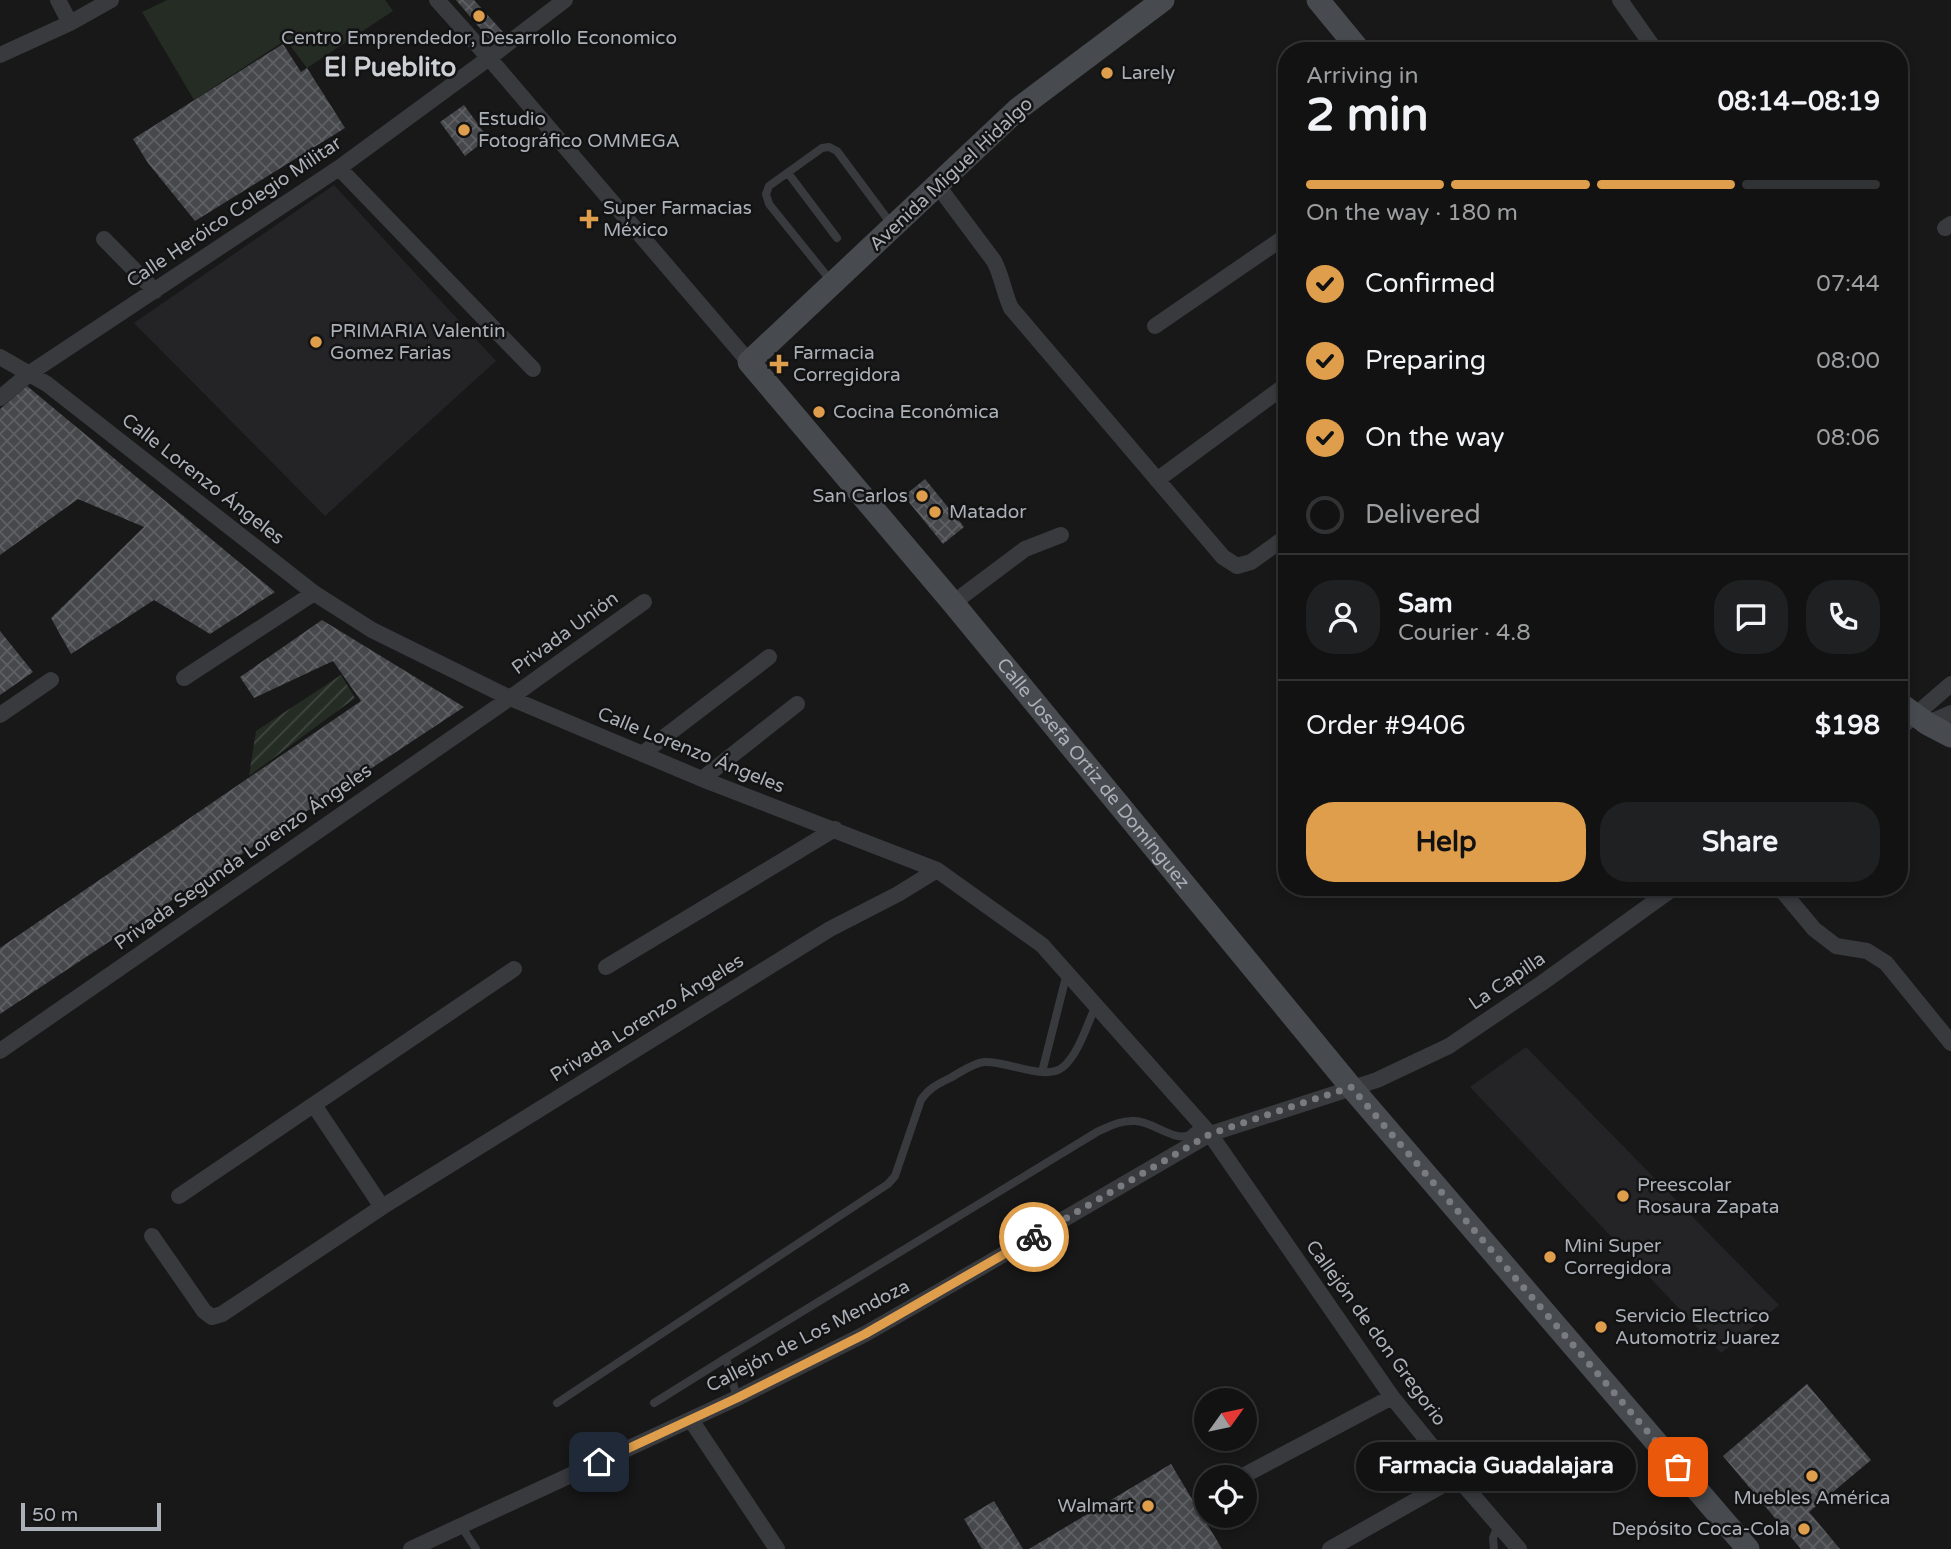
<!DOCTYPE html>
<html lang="en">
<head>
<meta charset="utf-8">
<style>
	:root { --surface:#121213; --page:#1f2021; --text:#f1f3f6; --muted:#9c9ea0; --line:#313233; --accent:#df9e4b }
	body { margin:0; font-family:"Varela Round",sans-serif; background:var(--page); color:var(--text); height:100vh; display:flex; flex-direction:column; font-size:26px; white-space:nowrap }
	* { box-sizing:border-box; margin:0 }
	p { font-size:23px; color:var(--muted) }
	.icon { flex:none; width:38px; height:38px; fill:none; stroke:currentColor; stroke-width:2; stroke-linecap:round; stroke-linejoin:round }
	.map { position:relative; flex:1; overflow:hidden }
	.drawer { position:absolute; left:1278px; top:42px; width:630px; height:854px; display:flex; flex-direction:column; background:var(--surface); border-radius:28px; box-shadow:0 4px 10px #0003,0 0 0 2px var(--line) }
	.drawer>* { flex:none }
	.needle { width:46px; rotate:57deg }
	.fabs { position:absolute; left:1194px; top:1388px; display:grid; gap:14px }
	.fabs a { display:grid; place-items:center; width:63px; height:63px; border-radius:50%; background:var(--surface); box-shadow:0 4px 10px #0003,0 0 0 2px var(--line); font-size:35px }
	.scale { position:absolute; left:21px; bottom:18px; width:140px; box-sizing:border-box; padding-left:7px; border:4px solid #abb0b8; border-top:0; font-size:19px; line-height:24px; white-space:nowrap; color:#abb0b8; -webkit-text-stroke:5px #131314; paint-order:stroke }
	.pin { position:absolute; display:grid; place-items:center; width:60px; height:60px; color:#fff; margin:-30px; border-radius:14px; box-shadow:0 4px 10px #0006 }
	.courier { position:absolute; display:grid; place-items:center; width:70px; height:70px; margin:-35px; border:5px solid #df9e4b; border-radius:50%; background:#fff; color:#222; box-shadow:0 2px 9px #0007 }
	.bubble { position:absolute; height:49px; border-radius:24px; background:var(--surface); box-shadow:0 4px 10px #0003,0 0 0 2px var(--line); font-size:23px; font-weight:800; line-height:49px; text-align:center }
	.headline em { font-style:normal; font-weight:800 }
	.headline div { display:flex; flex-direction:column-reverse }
	.headline { display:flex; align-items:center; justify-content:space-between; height:119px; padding:0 28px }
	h1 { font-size:46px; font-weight:800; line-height:52px }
	.bar { display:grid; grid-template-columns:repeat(4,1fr); gap:10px 7px; align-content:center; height:84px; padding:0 28px }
	.bar i { height:9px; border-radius:5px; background:var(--line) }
	.bar .current { background:var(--accent) }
	.bar p { grid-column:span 4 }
	.line { display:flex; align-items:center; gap:18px; padding:0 28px; border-top:2px solid var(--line) }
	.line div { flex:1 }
	.round { display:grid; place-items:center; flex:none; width:74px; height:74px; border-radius:28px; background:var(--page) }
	ol { padding:0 28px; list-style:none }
	li { display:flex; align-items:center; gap:21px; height:77px }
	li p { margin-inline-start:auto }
	li .icon { padding:7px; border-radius:50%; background:var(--accent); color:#111; stroke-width:4 }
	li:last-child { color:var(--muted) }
	li i { width:38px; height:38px; border:4px solid var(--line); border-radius:50% }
	.cta { display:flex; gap:14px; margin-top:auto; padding:14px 28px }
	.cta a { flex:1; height:80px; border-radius:28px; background:var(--accent); color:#111; font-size:28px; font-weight:800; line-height:80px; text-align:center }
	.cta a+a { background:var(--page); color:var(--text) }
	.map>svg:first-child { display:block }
	.built { fill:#242426 }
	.green { fill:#242c24 }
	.garden { fill:url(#garden-furrows) }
	.building { fill:url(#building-cross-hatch) }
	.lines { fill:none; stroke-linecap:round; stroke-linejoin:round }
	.lane { stroke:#393a3e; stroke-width:8 }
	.street { stroke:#393a3e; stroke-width:16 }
	.secondary { stroke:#474a4e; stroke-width:23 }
	.done { stroke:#787b80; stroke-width:7; stroke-dasharray:0 12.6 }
	.route { stroke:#df9e4b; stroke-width:9 }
	.poi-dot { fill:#df9e4b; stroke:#131314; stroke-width:2.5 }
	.labels { text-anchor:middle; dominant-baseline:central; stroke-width:5; stroke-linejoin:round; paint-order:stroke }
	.poi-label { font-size:19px; fill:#abb0b8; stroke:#131314; text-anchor:start }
	.street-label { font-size:19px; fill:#abb0b8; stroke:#131314 }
	.district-label { font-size:26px; font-weight:bold; fill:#cccfd4; stroke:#131314 }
</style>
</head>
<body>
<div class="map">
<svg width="1951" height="1549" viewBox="0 0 1951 1549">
	<defs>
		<pattern id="garden-furrows" width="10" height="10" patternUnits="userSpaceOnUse" patternTransform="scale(1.75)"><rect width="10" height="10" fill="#242c24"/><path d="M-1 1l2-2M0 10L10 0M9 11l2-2" fill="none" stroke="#414842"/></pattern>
		<pattern id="building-cross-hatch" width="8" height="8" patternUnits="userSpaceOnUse" patternTransform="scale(1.75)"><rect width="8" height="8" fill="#47484c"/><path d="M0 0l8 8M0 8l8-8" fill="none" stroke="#5f6064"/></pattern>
	</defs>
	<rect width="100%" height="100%" fill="#181819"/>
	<path class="built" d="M334 185 496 361 325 516 134 323Z
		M1526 1047 1779 1305 1721 1353 1470 1087Z"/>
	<path class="green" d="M167 0H385L393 11 307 68 286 40 194 100 142 12Z"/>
	<path class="garden" d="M341 675 355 698 249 776 256 731Z"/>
	<path class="building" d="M456 0H474L503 32 490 40Z
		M283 44 301 72 307 68 345 128 195 221 148 163 133 139Z
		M464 105 488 138 465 156 440 122Z
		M27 386 275 592 210 634 154 600 71 654 51 618 144 527 78 499 0 555V409Z
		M925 479 964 527 943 544 904 496Z
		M322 620 464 707 0 1014V948L361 701 333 661 254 698 240 677Z
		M0 631 33 672 0 695Z
		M1807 1384 1871 1460 1809 1512 1840 1549H1801L1723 1456Z
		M1171 1464 1222 1549H1029Z
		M994 1501 1023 1549H982L964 1519Z"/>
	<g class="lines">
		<path class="lane" d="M788 173 837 238
			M831 281 769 204 766 194 769 186 822 148 829 147 837 151 892 225
			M1042 1072 1067 973
			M726 1358 1097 1132C1110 1126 1121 1120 1135 1121 1152 1121 1174 1142 1189 1135 1193 1132 1198 1127 1202 1124
			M557 1403 888 1184 895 1176 921 1100C929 1088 938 1084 950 1078 961 1072 973 1063 984 1062 1006 1060 1045 1082 1063 1067 1078 1055 1088 1023 1096 1005
			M654 1403 726 1358 737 1398
			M461 1526 476 1549
			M1494 1549 1493 1538 1498 1525"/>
		<path class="street" d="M58 0 70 23
			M437 0 489 58 749 362
			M1620 0 1656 51
			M0 55 70 23 111 0
			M339 168 533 369
			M938 186 994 261C1002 276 1004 293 1011 308L1223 557 1237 566 1251 562 1286 537
			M1945 228 1951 224
			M104 239 155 291
			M1155 326 1286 236
			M0 357 47 384 314 593 372 630 510 698 702 779 937 870 1042 945 1210 1134 1392 1397 1457 1477 1519 1549
			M0 398 30 373 339 168 489 58 565 0
			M1157 480 1286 385
			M953 603 1025 549 1061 535
			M184 678 314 593
			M0 715 51 680
			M1923 725 1951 713
			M1899 729 1951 684
			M642 754 769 657
			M702 779 797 704
			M1779 887 1814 929 1836 946 1867 951 1886 963 1951 1043
			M606 967 835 829
			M0 1051 510 698 644 602
			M314 1105 382 1207
			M179 1196 514 969
			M152 1236 204 1311 212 1317 222 1314 382 1207 830 929 898 894 937 870
			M691 1420 777 1549
			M1241 1477 1392 1397
			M411 1549 737 1398 865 1334 980 1268 1210 1134 1377 1080 1449 1046 1542 983 1675 887
			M1330 1549 1457 1477"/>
		<g class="secondary">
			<path id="s1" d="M1163 0 1018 109 749 362 953 603 1351 1087 1748 1549"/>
			<path d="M1318 0 1360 51"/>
			<path d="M1899 703 1928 724 1951 736"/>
		</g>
	</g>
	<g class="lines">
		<path class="done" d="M1034 1237 1210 1134 1351 1087 1678 1467"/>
		<path class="route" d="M599 1462 737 1398 865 1334 1034 1237"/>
	</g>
	<g class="poi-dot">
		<circle cx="479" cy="16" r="7"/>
		<circle cx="1107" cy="73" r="7"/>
		<circle cx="464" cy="130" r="7"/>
		<path d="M585.5 208.5h7v7h7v7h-7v7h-7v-7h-7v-7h7z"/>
		<circle cx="316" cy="342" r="7"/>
		<path d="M775.5 353.5h7v7h7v7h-7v7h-7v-7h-7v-7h7z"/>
		<circle cx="819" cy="412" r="7"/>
		<circle cx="922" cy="496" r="7"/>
		<circle cx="935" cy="512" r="7"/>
		<circle cx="1623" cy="1196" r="7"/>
		<circle cx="1550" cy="1257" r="7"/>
		<circle cx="1601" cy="1327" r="7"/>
		<circle cx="1812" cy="1476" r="7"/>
		<circle cx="1148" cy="1506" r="7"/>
		<circle cx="1804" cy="1529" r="7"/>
	</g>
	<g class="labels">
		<g class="poi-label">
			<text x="479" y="38" text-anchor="middle">Centro Emprendedor, Desarrollo Economico</text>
			<text x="1121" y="73">Larely</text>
			<text x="478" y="119">Estudio<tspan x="478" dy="22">Fotográfico OMMEGA</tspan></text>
			<text x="603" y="208">Super Farmacias<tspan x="603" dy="22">México</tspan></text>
			<text x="330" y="331">PRIMARIA Valentin<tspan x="330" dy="22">Gomez Farias</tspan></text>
			<text x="793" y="353">Farmacia<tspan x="793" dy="22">Corregidora</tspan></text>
			<text x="833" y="412">Cocina Económica</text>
			<text x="908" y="496" text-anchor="end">San Carlos</text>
			<text x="949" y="512">Matador</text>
			<text x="1637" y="1185">Preescolar<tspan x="1637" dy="22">Rosaura Zapata</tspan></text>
			<text x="1564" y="1246">Mini Super<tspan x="1564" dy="22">Corregidora</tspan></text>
			<text x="1615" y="1316">Servicio Electrico<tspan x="1615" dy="22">Automotriz Juarez</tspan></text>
			<text x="1812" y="1498" text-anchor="middle">Muebles América</text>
			<text x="1134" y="1506" text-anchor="end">Walmart</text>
			<text x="1790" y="1529" text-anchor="end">Depósito Coca-Cola</text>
		</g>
		<g class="street-label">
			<text transform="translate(951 174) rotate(-43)">Avenida Miguel Hidalgo</text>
			<text transform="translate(234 212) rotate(-34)">Calle Heróico Colegio Militar</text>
			<text transform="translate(203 479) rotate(38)">Calle Lorenzo Ángeles</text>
			<text transform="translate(565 633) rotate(-36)">Privada Unión</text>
			<text transform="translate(691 750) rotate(22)">Calle Lorenzo Ángeles</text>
			<text stroke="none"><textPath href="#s1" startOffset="1087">Calle Josefa Ortiz de Domínguez</textPath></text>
			<text transform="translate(243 857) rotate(-35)">Privada Segunda Lorenzo Ángeles</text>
			<text transform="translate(1507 981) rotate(-34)">La Capilla</text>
			<text transform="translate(647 1018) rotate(-32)">Privada Lorenzo Ángeles</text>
			<text transform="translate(1376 1333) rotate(54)">Callejón de don Gregorio</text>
			<text transform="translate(808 1336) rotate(-27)">Callejón de Los Mendoza</text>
		</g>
		<g class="district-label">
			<text x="390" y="67">El Pueblito</text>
		</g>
	</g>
</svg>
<div class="fabs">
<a><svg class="needle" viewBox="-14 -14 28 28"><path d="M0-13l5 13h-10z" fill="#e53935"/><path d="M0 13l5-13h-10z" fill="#9c9ea0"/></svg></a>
<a><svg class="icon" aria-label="locate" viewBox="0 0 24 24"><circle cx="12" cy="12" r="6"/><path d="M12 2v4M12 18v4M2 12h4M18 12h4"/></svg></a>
</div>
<div class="scale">50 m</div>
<div class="pin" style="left:1678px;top:1467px;background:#ea580c"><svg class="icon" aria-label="bag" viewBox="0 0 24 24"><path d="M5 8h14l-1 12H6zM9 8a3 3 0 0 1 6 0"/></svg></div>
<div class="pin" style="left:599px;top:1462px;background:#1f2937"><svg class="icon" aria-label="home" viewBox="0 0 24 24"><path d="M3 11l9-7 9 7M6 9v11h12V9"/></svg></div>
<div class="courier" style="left:1034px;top:1237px"><svg class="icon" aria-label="bike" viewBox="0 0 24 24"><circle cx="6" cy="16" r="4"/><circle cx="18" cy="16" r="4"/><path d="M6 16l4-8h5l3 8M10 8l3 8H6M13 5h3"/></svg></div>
<div class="bubble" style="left:1356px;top:1442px;width:280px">Farmacia Guadalajara</div>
<section class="drawer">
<div class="headline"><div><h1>2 min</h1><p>Arriving in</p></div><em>08:14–08:19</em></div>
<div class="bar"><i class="current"></i><i class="current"></i><i class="current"></i><i></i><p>On the way · 180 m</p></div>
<ol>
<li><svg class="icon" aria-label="check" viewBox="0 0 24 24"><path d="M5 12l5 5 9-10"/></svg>Confirmed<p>07:44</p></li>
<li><svg class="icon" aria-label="check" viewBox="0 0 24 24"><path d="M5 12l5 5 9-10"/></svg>Preparing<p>08:00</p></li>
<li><svg class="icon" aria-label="check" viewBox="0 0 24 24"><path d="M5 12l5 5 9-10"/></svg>On the way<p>08:06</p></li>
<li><i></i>Delivered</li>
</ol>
<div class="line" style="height:126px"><a class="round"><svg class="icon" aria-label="person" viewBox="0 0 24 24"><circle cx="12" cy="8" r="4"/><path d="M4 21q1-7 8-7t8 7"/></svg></a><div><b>Sam</b><p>Courier · 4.8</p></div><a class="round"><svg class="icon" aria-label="chat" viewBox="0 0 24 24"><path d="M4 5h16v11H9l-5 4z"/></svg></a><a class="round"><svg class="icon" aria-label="phone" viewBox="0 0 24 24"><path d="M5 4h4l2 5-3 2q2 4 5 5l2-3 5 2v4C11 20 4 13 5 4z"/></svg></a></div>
<div class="line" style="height:91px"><div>Order #9406</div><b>$198</b></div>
<div class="cta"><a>Help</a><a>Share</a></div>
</section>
</div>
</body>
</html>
